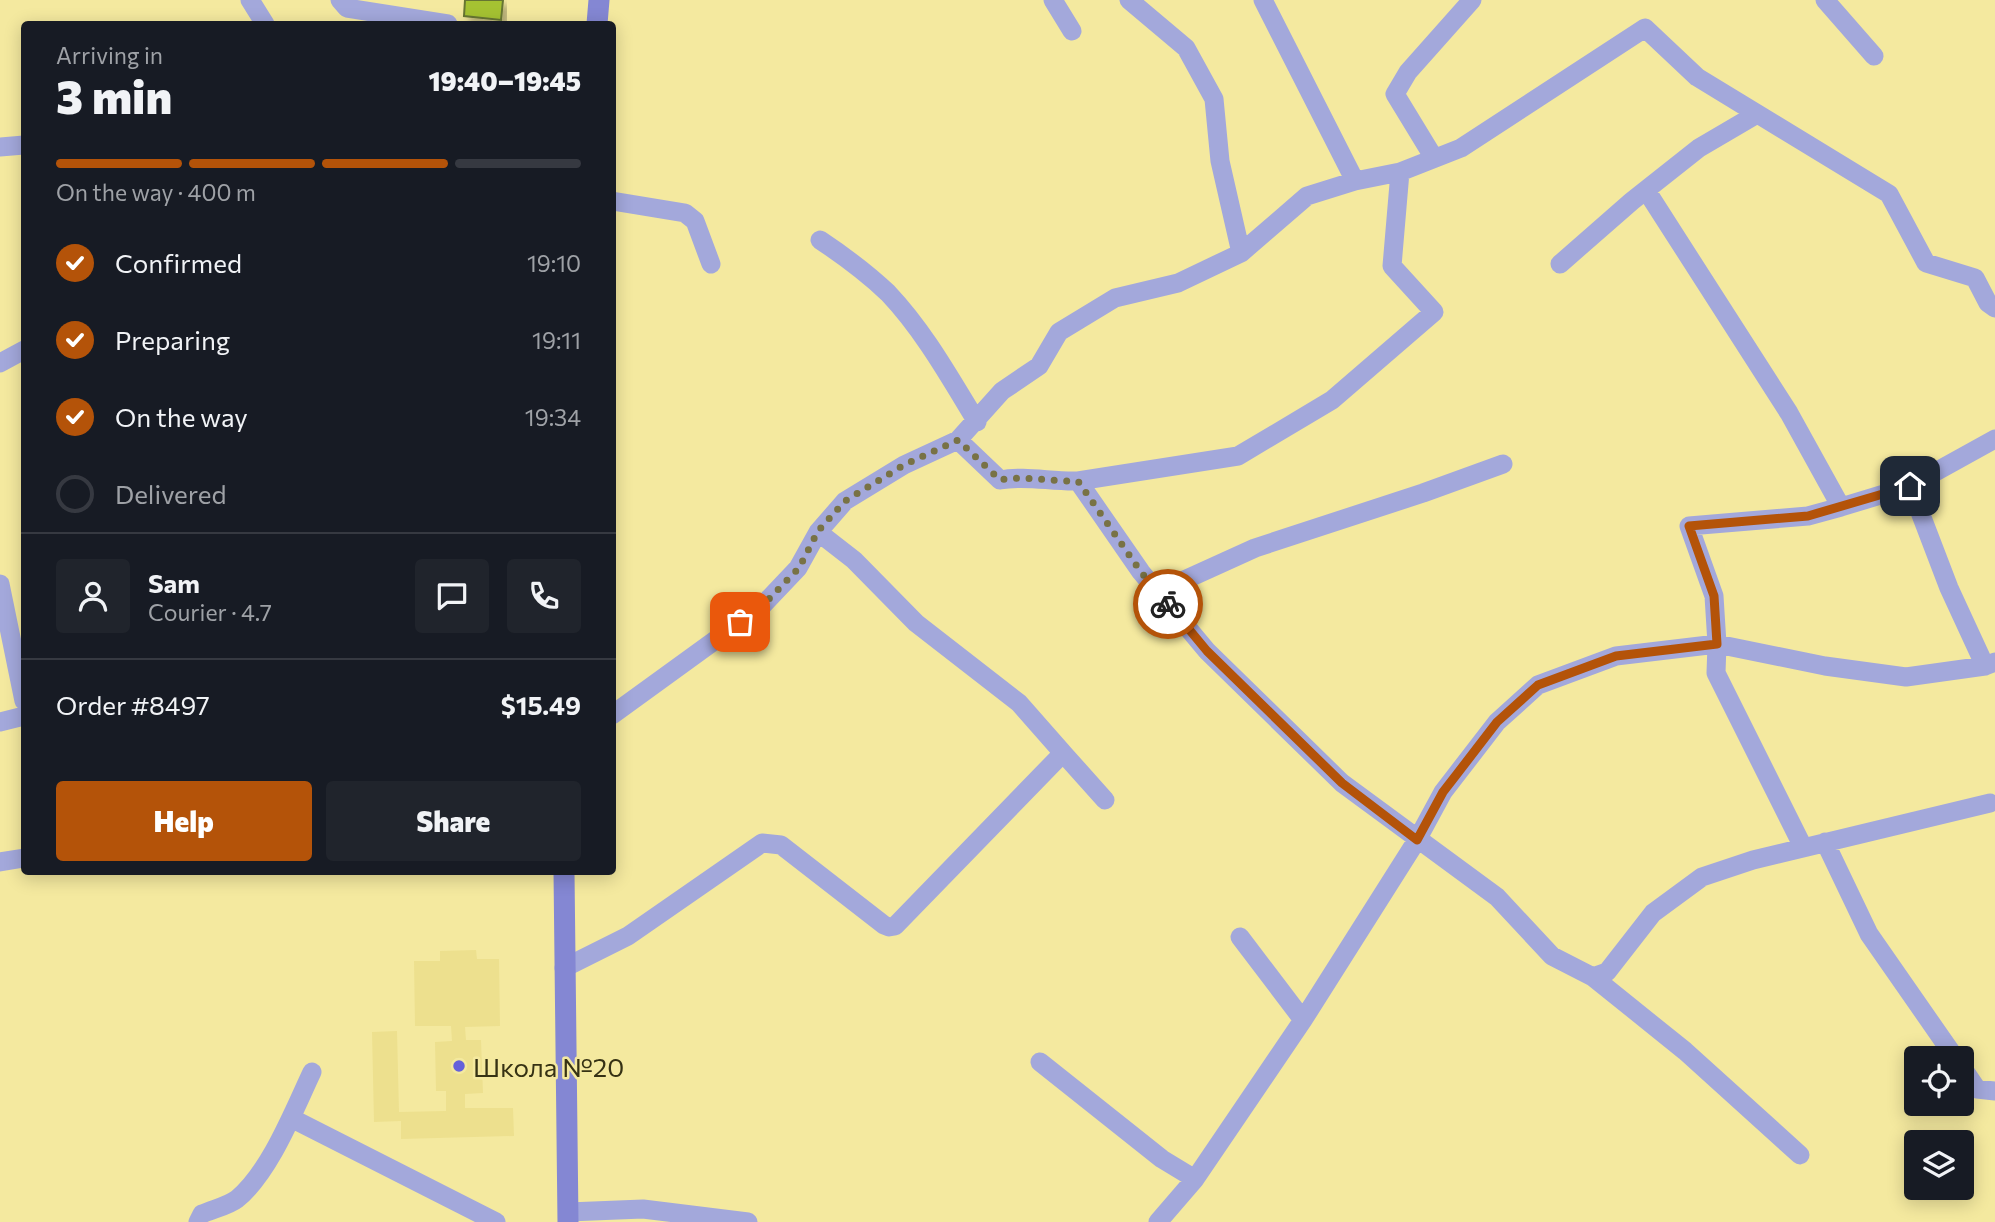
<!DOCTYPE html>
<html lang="en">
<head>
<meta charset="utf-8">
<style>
	:root { --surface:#171b24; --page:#20242c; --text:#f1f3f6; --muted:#9ea1a6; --line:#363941; --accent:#b45309 }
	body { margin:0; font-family:Commissioner,sans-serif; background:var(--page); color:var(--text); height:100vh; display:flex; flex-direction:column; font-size:26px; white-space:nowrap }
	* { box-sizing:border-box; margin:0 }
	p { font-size:23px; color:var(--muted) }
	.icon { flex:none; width:38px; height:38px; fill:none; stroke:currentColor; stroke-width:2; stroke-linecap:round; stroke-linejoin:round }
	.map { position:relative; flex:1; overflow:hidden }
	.sheet { position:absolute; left:21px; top:21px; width:595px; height:854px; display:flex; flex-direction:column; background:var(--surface); border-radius:7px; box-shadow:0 4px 18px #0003 }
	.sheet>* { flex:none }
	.tools { position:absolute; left:1904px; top:1046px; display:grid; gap:14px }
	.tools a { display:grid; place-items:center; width:70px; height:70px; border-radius:7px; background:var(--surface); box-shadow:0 4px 18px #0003; font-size:35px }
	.pin { position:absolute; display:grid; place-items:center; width:60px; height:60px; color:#fff; margin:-30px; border-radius:14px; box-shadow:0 4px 10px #0006 }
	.courier { position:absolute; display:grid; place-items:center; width:70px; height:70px; margin:-35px; border:5px solid #b45309; border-radius:50%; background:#fff; color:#222; box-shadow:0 2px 9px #0007 }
	.summary em { font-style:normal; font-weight:800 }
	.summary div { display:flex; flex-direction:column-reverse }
	.summary { display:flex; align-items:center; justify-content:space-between; height:119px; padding:0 35px }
	h1 { font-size:46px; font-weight:800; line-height:52px }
	.bar { display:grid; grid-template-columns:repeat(4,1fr); gap:10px 7px; align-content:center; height:84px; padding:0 35px }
	.bar i { height:9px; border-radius:5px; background:var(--line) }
	.bar .active { background:var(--accent) }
	.bar p { grid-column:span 4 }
	.line { display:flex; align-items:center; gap:18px; padding:0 35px; border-top:2px solid var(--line) }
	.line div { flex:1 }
	.round { display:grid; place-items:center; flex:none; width:74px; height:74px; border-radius:7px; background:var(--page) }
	ol { padding:0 35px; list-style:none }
	li { display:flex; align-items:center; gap:21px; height:77px }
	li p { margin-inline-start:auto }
	li .icon { padding:7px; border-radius:50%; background:var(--accent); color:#fff; stroke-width:4 }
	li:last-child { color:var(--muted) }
	li i { width:38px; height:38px; border:4px solid var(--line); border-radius:50% }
	.action { display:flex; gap:14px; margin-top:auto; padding:14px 35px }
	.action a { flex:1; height:80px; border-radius:7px; background:var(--accent); color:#fff; font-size:28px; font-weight:800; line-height:80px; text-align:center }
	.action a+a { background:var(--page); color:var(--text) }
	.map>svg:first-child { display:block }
	.built { fill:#ede08e }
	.building { fill:#a5c233; stroke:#667533; stroke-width:2; filter:url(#shadow) }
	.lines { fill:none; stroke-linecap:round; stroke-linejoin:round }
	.minor { stroke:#a3a8db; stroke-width:19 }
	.secondary { stroke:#8487d3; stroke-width:21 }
	.done { stroke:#787245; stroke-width:7; stroke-dasharray:0 12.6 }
	.route { stroke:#b45309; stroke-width:9 }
	.poi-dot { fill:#6561da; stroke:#f4e99f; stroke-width:2.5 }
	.labels { text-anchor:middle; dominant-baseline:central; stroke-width:5; stroke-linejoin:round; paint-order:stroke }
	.poi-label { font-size:26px; fill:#363214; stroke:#f4e99f; text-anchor:start }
</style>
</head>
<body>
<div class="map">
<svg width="1995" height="1222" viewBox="0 0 1995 1222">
	<defs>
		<filter id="shadow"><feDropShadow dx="6" dy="6" stdDeviation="3.5" flood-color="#0004"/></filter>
	</defs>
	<rect width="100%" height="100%" fill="#f4e99f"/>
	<path class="built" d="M476 950 477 959H499L500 1026 465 1027 466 1040H481L483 1093 465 1094V1108H513L514 1136 401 1139V1121L374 1122 372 1032 397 1031 399 1112 446 1111V1091H436L435 1042 452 1041 451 1026H415L414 961H440V951Z"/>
	<path class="building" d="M465 0H503L501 20 464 16Z"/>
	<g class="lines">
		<path class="minor" d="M250 0 265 24
			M340 0 347 8 448 24
			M1053 0 1072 31
			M1129 0 1186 48 1214 99 1220 161 1241 253
			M1263 0 1355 181 1400 172 1461 148 1645 28 1697 77 1889 194 1926 263 1975 278 1988 303 1995 308
			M1825 0 1874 56
			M0 147 24 145
			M1434 158 1395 94 1408 72 1472 0
			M1400 172 1392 266 1434 312 1332 400 1238 456 1078 481 1141 572 1207 651 1342 783 1497 897 1552 956 1593 977 1607 972 1653 913 1702 877 1753 860 1990 803
			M1646 190 1789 413 1841 507
			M612 201 685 213 695 221 711 264
			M820 240C844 256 867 273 888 293 924 331 950 378 977 422
			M1560 264 1632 201 1699 148 1757 114
			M0 363 24 350
			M958 440 1000 480C1026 475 1051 482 1078 481
			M1910 486 1949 588 1985 666
			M0 584 24 701
			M1158 592 1255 548 1423 493 1503 464
			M612 715 761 607 798 568 818 532 845 501 904 465 958 440 1002 391 1039 366 1059 332 1115 298 1178 283 1241 253 1307 196 1355 181
			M0 722 24 716
			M1063 753 1105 800
			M1825 842 1869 934 1956 1059
			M1803 847 1716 673 1717 644 1714 596 1689 526 1808 516 1841 507 1910 486 1995 439
			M0 862 24 858
			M1240 937 1303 1020
			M564 968 628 936 762 843 781 845 884 925 889 927 895 926 1063 753 1019 703 916 623 854 560 818 532
			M1593 977 1685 1051 1800 1155
			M1040 1062 1162 1159 1195 1179
			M1962 1067 1977 1089 1995 1091
			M291 1118 496 1222
			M568 1212 643 1209 748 1222
			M198 1222 202 1214C213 1209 228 1206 237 1199 270 1172 294 1110 312 1072
			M1158 1222 1195 1179 1303 1020 1417 840 1443 792 1497 722 1538 685 1616 656 1717 644 1825 666 1906 677 1985 666 1995 662"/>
		<path class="secondary" d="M597 24 599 0
			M564 872 568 1222"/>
	</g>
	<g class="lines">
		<path class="done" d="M740 622 761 607 799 568 818 531 845 501 904 465 958 440 1000 480C1026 475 1051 482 1078 481L1141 572 1168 604"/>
		<path class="route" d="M1168 604 1207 651 1342 783 1417 840 1443 792 1457 774 1497 722 1538 685 1616 656 1717 644 1714 596 1689 526 1808 516 1910 486"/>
	</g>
	<circle class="poi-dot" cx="459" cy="1066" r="7"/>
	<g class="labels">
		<g class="poi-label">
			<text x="473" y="1066">Школа №20</text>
		</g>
	</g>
</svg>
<div class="tools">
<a><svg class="icon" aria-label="locate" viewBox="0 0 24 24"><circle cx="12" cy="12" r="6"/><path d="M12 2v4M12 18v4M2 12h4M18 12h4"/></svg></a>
<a><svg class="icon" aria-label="layers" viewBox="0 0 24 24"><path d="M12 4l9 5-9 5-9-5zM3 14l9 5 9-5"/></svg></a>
</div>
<div class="pin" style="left:740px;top:622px;background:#ea580c"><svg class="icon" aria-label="bag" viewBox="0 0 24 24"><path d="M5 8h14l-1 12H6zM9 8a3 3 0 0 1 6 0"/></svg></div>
<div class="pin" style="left:1910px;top:486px;background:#1f2937"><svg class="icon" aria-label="home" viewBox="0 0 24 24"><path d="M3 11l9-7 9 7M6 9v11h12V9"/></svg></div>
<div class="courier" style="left:1168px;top:604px"><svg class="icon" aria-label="bike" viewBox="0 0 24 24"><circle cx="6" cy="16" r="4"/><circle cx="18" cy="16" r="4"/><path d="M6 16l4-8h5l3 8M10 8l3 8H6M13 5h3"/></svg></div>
<section class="sheet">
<div class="summary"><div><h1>3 min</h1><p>Arriving in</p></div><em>19:40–19:45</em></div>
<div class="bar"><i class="active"></i><i class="active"></i><i class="active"></i><i></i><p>On the way · 400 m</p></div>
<ol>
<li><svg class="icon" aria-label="check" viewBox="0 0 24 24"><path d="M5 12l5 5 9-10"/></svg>Confirmed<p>19:10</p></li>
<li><svg class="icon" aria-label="check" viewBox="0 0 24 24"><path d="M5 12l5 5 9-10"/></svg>Preparing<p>19:11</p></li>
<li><svg class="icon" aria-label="check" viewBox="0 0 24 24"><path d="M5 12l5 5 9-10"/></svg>On the way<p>19:34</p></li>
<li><i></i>Delivered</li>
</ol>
<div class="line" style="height:126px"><a class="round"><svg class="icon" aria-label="person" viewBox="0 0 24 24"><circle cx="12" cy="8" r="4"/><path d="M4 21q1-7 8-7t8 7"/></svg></a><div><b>Sam</b><p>Courier · 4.7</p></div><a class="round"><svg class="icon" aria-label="chat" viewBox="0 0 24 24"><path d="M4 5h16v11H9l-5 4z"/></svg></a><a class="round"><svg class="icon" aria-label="phone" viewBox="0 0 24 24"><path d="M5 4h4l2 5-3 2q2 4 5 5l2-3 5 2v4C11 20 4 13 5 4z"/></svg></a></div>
<div class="line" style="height:91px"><div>Order #8497</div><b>$15.49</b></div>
<div class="action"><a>Help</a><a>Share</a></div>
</section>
</div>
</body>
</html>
